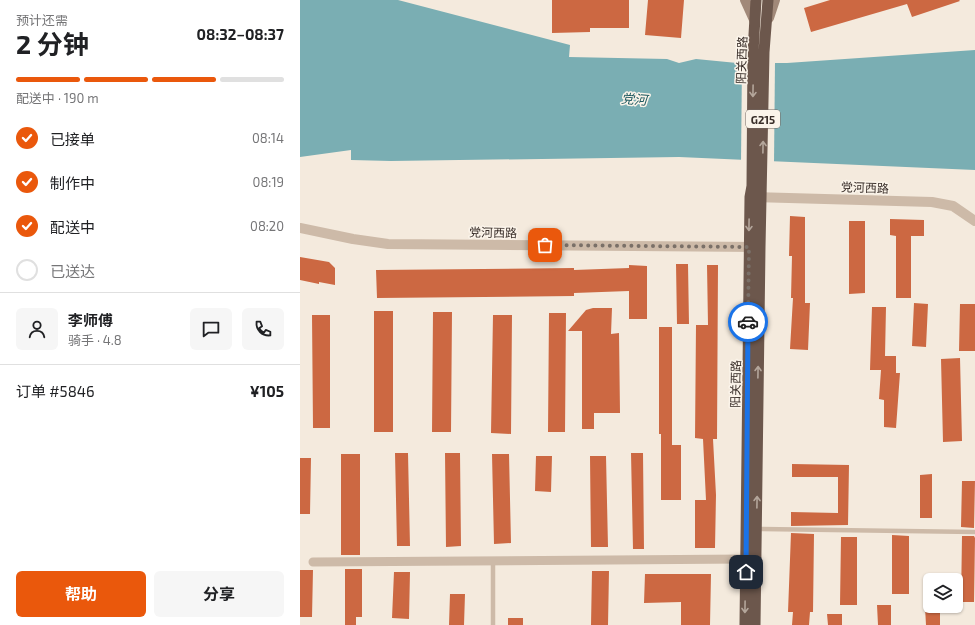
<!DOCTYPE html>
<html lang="zh">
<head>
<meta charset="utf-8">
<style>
	:root { --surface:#fff; --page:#f6f6f6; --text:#202124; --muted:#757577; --line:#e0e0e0; --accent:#ea580c }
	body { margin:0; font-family:"Exo 2","Noto Sans SC",sans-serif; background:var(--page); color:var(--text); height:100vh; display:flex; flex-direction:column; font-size:15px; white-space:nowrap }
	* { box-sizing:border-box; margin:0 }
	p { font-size:13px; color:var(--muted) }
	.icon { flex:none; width:22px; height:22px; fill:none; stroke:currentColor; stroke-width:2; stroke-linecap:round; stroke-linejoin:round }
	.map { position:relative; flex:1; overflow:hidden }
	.details { display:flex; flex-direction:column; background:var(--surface); width:300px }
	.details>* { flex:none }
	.tools { position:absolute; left:623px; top:573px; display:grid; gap:8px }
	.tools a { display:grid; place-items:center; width:40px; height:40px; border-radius:6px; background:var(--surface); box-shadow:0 1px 3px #0004; font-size:20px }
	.pin { position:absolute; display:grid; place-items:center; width:34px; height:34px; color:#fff; margin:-17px; border-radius:8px; box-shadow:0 2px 6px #0006 }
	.courier { position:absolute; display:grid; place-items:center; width:40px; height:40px; margin:-20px; border:3px solid #1a73e8; border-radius:50%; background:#fff; color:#222; box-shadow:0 1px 5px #0007 }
	.summary em { font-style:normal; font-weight:700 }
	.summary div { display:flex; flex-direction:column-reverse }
	.summary { display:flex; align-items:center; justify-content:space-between; height:68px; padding:0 16px }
	h1 { font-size:26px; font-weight:700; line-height:30px }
	.bar { display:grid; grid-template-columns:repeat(4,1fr); gap:6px 4px; align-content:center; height:48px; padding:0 16px }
	.bar i { height:5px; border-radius:3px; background:var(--line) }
	.bar .active { background:var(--accent) }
	.bar p { grid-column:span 4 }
	.line { display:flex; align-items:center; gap:10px; padding:0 16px; border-top:1px solid var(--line) }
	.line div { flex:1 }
	.round { display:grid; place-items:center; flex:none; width:42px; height:42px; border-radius:6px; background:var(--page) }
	ol { padding:0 16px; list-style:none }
	li { display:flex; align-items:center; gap:12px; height:44px }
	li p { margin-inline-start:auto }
	li .icon { padding:4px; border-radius:50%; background:var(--accent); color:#fff; stroke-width:4 }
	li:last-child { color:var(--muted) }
	li i { width:22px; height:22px; border:2px solid var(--line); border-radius:50% }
	.primary-button { display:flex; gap:8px; margin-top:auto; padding:8px 16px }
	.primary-button a { flex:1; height:46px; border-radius:6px; background:var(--accent); color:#fff; font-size:16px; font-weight:700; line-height:46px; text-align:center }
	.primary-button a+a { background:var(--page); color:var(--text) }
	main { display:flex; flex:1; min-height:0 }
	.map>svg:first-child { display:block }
	.water { fill:#7aaeb3 }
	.pier { fill:#f4eadd }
	.building { fill:#cc6842 }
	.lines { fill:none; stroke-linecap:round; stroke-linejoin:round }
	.service { stroke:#cdbaa8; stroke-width:4.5 }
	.minor { stroke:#cdbaa8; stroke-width:9 }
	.tertiary { stroke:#cdbaa8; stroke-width:10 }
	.secondary { stroke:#a18979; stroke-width:10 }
	.trunk { stroke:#6c574c; stroke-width:11 }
	.oneway { stroke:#b4a69b }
	.done { stroke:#7a7068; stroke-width:4; stroke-dasharray:0 7.2 }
	.route { stroke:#1a73e8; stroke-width:5 }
	.labels { text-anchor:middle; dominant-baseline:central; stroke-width:3; stroke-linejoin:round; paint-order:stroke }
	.shield { fill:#fbf4ea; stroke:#736963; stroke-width:1 }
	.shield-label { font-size:11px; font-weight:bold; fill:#392e29 }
	.street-label { font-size:12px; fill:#392e29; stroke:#fbf4ea }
	.water-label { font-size:13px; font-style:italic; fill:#1b575d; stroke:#fbf4ea }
</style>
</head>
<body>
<main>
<section class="details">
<div class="summary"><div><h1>2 分钟</h1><p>预计还需</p></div><em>08:32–08:37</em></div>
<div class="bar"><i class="active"></i><i class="active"></i><i class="active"></i><i></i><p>配送中 · 190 m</p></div>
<ol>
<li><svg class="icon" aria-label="check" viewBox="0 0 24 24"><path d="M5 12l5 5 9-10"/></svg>已接单<p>08:14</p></li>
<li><svg class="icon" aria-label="check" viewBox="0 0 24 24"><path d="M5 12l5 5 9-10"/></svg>制作中<p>08:19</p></li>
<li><svg class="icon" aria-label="check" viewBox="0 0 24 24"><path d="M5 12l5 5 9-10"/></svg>配送中<p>08:20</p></li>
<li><i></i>已送达</li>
</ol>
<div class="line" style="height:72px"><a class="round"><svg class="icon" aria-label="person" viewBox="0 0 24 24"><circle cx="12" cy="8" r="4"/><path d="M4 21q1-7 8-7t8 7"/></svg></a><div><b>李师傅</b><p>骑手 · 4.8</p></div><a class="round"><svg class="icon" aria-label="chat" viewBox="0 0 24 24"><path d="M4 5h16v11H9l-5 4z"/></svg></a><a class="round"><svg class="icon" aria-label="phone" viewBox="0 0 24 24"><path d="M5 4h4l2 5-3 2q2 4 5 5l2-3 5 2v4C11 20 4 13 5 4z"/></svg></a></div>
<div class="line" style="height:52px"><div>订单 #5846</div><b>¥105</b></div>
<div class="primary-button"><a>帮助</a><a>分享</a></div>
</section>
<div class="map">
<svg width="675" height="625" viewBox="0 0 675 625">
	<rect width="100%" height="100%" fill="#f4eadd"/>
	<path class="water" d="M0 0H98L270 45 269 57 367 59 379 63 396 59 437 63H487L675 50V170L379 157 91 161 51 160V150L0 157Z"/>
	<path class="pier" d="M442 61H475L474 163 441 162Z"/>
	<path class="building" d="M252 0H329V28H290V32L252 33Z
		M348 0H384L381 38 345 35Z
		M530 0H659L660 1 612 17 607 4 511 32 504 8Z
		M490 216 505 217V303H510L508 350 490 349 493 298H491L492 256H489Z
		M590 219 624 220V236H611V298H596V236L590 235Z
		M549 221H565V293L549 294Z
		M0 257 29 262 35 268V285L19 282V284L0 280Z
		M376 264H388L389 324H377Z
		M329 265 347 266V319H329V291L274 293V296L77 298 76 270 274 268V270L329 268Z
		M407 265H418L417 439H413L416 495 415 548H395V500H406L403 439 395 438 396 325H408Z
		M614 303 628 304 626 347 612 346Z
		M660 304H675V351H659Z
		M572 307H586L585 356H596V373H600L596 428 584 427V400L579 399 581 370H570Z
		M293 308H312L311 334 319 333 320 413H294V429H282V331H268L286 310Z
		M74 311H93V432H74Z
		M133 312H152L151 432H132Z
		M249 313H266L265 432H248Z
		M12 315H30V428H13Z
		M193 315H212L211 434 191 433Z
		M359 327H372V445H381V500H361V434H359Z
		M660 358 662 441 643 442 641 359Z
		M95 453H108L110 546H97Z
		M145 453H160L161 546 146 547Z
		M331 453H343L344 549H333Z
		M41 454H60V555H41Z
		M192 454H209L211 543 194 544Z
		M236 456H252L251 492 235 491Z
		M290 456H306L308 547H291Z
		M0 458H11L10 514H0Z
		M492 464 549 465 548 525 491 526V512L538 513V477H492Z
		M632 474V518H620V475Z
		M662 481H675L674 528 661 527Z
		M491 533 514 534 513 612H510L509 625H492L493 612H488Z
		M592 535 609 536V594H592Z
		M662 536H674L675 538 674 602H661Z
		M541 537H557V605H540Z
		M45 569H62V617H56V625H45Z
		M0 570H13L12 617H0Z
		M292 571H309L308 625H291Z
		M94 572H110L109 619 92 618Z
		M345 574H411L410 625H381V602L344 603Z
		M150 594H165L164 625H149Z
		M577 605H591V625H578Z
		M625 607H640V625H626Z
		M527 614H542V625H528Z
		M208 618H223V625H208Z"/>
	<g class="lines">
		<path class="service" d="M456 529 675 532
			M193 561V625"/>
		<path class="minor" d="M13 562 446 559"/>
		<path class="tertiary" d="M454 197 632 202 653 206 675 221
			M0 228 53 239 88 244 458 247"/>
		<path class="secondary" d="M445 0 455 22
			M469 18 475 0"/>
		<path class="trunk" d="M445 625 450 197 452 186 453 52 456 0
			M455 625 460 247 464 52 468 0"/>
	</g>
	<defs><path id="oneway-shaft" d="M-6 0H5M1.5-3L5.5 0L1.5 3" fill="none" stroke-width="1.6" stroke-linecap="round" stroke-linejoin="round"/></defs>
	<g class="oneway">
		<use href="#oneway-shaft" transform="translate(453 91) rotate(91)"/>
		<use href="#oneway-shaft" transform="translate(463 147) rotate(-89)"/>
		<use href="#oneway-shaft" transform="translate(449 225) rotate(91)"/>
		<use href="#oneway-shaft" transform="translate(458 372) rotate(-89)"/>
		<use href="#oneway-shaft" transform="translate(457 502) rotate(-89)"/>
		<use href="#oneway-shaft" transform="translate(445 607) rotate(91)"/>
	</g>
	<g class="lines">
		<path class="done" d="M245 245 449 247 448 322"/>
		<path class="route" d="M446 572 448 322"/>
	</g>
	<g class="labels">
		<rect class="shield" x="446" y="110" width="34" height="18" rx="3"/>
		<g class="shield-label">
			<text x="463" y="119">G215</text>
		</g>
		<g class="street-label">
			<text transform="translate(441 60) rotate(-88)">阳关西路</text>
			<text transform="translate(565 187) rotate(2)">党河西路</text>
			<text transform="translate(193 232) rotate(1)">党河西路</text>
			<text transform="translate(435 384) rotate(-89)">阳关西路</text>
		</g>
		<g class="water-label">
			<text transform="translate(334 99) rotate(4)">党河</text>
		</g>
	</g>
</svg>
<div class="tools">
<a><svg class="icon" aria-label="layers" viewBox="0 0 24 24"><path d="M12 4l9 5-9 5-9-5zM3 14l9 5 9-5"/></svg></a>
</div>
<div class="pin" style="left:245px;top:245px;background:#ea580c"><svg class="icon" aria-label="bag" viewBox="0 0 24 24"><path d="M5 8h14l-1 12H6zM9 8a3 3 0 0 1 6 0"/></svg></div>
<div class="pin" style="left:446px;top:572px;background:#1f2937"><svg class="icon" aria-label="home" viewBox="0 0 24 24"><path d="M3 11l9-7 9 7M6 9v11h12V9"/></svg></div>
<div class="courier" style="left:448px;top:322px"><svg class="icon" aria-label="car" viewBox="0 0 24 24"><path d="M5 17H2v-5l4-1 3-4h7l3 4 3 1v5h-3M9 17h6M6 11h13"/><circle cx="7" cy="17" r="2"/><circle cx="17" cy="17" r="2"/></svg></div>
</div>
</main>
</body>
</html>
